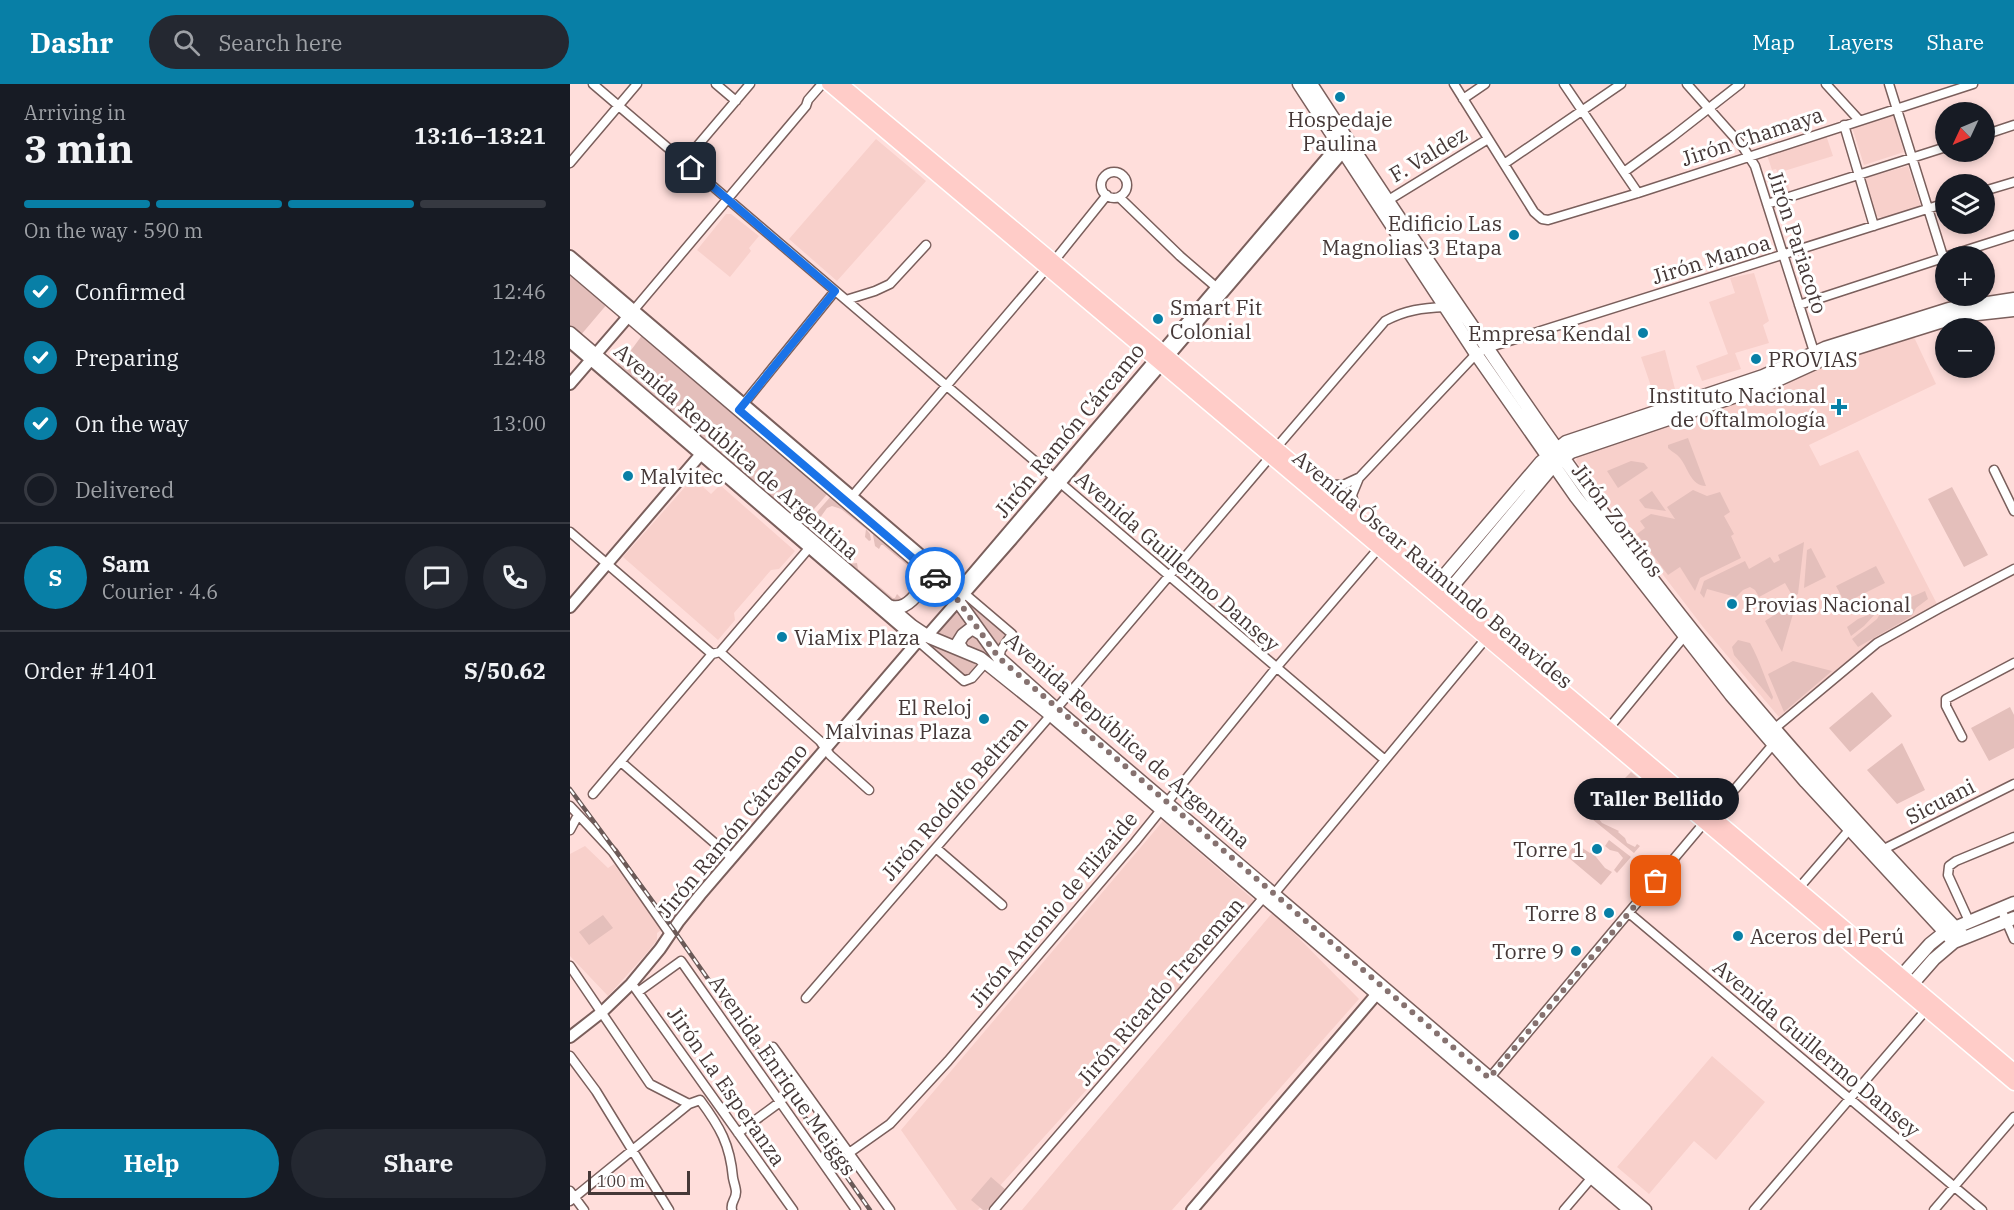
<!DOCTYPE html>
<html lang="en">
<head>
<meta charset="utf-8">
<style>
	:root { --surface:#171b24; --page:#242831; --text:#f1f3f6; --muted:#9ea1a6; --line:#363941; --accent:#087fa6 }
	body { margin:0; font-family:"IBM Plex Serif",serif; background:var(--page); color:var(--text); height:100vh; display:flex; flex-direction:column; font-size:22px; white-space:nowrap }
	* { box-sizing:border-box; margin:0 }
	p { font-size:20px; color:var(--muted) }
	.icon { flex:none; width:33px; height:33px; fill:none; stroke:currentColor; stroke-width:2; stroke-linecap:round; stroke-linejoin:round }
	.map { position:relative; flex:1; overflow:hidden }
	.panel { display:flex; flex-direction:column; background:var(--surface); width:570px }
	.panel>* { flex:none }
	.needle { width:39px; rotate:226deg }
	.tools { position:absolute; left:1365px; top:18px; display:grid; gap:12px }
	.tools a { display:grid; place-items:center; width:60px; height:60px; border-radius:50%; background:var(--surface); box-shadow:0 3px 9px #0003; font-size:30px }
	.scale { position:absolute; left:18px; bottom:15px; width:102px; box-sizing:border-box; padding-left:6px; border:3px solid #453837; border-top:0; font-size:16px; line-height:21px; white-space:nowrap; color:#453837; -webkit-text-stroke:4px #fff; paint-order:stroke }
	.pin { position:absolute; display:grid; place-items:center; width:51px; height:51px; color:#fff; margin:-26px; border-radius:12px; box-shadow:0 3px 9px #0006 }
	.courier { position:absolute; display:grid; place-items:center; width:60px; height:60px; margin:-30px; border:4px solid #1a73e8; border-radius:50%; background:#fff; color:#222; box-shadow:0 2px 8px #0007 }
	.bubble { position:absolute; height:42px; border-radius:21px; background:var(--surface); box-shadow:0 3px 9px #0003; font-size:20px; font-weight:700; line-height:42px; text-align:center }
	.overview em { font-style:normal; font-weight:700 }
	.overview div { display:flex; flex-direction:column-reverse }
	.overview { display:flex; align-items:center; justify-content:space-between; height:102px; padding:0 24px }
	h1 { font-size:39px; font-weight:700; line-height:45px }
	.bar { display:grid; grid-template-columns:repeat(4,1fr); gap:9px 6px; align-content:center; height:72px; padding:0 24px }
	.bar i { height:8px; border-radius:4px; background:var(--line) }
	.bar .current { background:var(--accent) }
	.bar p { grid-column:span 4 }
	.line { display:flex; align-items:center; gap:15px; padding:0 24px; border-top:2px solid var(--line) }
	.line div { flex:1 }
	.round { display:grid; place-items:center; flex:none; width:63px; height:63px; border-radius:32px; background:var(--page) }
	ol { padding:0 24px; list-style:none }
	li { display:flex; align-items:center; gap:18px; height:66px }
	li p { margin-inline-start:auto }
	li .icon { padding:6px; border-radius:50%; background:var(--accent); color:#fff; stroke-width:4 }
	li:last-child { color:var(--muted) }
	li i { width:33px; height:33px; border:3px solid var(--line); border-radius:50% }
	.button { display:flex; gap:12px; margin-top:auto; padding:12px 24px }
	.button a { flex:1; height:69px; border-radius:36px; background:var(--accent); color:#fff; font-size:24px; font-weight:700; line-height:69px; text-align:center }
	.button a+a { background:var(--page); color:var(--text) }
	header { display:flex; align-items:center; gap:36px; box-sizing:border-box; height:84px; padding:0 30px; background:var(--accent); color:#fff }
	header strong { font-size:28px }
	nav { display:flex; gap:33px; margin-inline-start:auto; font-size:21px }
	.search { width:420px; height:54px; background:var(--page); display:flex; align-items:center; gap:15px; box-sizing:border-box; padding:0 21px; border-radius:33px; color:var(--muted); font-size:22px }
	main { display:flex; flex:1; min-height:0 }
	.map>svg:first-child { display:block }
	.built { fill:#f8d0cb }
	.green { fill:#e4bfbb }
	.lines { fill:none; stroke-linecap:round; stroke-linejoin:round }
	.minor-casing { stroke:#7a5f5c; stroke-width:11 }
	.tertiary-casing { stroke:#7a5f5c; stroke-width:14 }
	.secondary-casing { stroke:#7a5f5c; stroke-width:15 }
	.primary-casing { stroke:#fff; stroke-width:15 }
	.minor { stroke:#fff; stroke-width:8 }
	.tertiary { stroke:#fff; stroke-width:10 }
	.secondary { stroke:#fff; stroke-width:12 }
	.primary { stroke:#ffccc8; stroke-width:12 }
	.rail-casing { stroke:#6b5a58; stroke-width:4.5 }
	.rail { stroke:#fff; stroke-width:2; stroke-dasharray:7; stroke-linecap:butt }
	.done { stroke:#867270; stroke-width:6; stroke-dasharray:0 10.8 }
	.route { stroke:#1a73e8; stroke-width:8 }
	.poi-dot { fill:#087fa6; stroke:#fff; stroke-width:2 }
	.labels { text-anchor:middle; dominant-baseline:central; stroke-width:6; stroke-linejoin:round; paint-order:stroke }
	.poi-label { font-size:21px; fill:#453837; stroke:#fff; text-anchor:end }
	.street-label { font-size:21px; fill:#453837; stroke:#fff }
</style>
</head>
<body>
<header>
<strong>Dashr</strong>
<div class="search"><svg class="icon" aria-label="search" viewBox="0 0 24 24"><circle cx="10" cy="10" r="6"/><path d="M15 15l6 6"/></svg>Search here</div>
<nav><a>Map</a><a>Layers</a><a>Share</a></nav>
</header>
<main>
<section class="panel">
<div class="overview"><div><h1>3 min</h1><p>Arriving in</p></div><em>13:16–13:21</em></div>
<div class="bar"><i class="current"></i><i class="current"></i><i class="current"></i><i></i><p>On the way · 590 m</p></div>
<ol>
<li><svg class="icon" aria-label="check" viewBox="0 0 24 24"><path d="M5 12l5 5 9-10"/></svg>Confirmed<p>12:46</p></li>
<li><svg class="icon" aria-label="check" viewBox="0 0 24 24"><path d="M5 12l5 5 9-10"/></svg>Preparing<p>12:48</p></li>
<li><svg class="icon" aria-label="check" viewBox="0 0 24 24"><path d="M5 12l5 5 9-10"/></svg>On the way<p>13:00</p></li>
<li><i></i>Delivered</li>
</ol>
<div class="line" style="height:108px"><b class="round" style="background:var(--accent);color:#fff">S</b><div><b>Sam</b><p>Courier · 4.6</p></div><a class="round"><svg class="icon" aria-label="chat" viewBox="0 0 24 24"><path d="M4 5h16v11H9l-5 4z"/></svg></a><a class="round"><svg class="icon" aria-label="phone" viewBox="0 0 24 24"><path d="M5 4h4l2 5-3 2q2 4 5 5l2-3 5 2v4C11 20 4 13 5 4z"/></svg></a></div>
<div class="line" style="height:78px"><div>Order #1401</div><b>S/50.62</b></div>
<div class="button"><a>Help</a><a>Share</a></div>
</section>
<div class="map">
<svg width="1444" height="1126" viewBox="0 0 1444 1126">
	<rect width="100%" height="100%" fill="#ffdedb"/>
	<path class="built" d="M1323 31 1334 68 1294 81 1282 43Z
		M1256 51 1263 72 1214 87 1220 107 1211 109 1204 94 1209 92 1206 85 1202 86 1197 71Z
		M306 55 356 97 267 197 219 155Z
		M1338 82 1351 123 1315 134 1305 132 1295 94Z
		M156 130H161L189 152 179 164 181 167 160 193 127 166Z
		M1184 189 1199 237 1193 241 1199 259 1165 269 1171 285 1132 297 1126 282 1158 270 1139 218 1165 209 1160 194Z
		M1343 251 1366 300 1239 361 1250 382 1288 366 1367 520 1303 556 1209 633 1133 543 1006 377 1007 372 1211 305 1240 283Z
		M1095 266 1106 309 1085 314 1071 273Z
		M123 394 141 410 150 401 225 467 209 485 201 486 164 529 165 536 148 556 53 473Z
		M593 737 686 818 408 1126H387L331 1046Z
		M15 762 38 784 44 780 91 846 87 849V856L76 870 38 912 0 872V770Z
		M703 828 789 915 602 1126H452Z
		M1142 972 1195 1018 1146 1076 1124 1057 1079 1110 1047 1083Z"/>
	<path class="green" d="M0 187 38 219 10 252 0 244Z
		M73 250 123 295 259 408 230 441 45 282 59 269Z
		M1118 354 1136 402C1121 402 1118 384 1110 374 1107 370 1102 368 1098 364V361Z
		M1061 377 1074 379 1078 384 1048 404 1037 387Z
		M1382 403 1418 471 1394 483 1358 415Z
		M1123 406 1137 412 1150 408 1160 428 1154 432 1164 450 1161 452 1171 474 1130 494 1125 507 1110 483 1098 491 1067 450 1075 444 1070 437 1081 430 1105 435 1097 423Z
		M1082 407 1096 427 1075 424 1069 416Z
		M262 411C276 423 289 435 300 450L301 456 299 457 295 453 296 445 271 425 262 422 257 424 247 438 248 450 275 473 277 474 278 470 281 469 285 472V476L274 475 234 443Z
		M308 450 352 490C348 502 336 515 325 520L278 480 287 479 288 485 323 514H325L327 510 332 515 344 501V498H339V495H342L343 486 313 461H311L309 465 305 462 303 451Z
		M1234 458 1228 510 1223 513 1215 499 1189 513 1185 506 1180 503 1173 506 1166 513 1137 505 1134 514 1130 509 1134 497 1175 477 1179 485 1200 473 1204 479 1210 476 1208 471Z
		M1241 464 1256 493 1234 504 1237 466Z
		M1306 482 1315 499 1283 515 1286 521 1278 525 1266 502Z
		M1355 507 1358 515 1346 524 1342 532 1288 563 1282 555 1307 535 1312 526Z
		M1227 516 1212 568 1195 537Z
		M399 519 440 549 429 564 400 524Z
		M1308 527 1294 542 1281 552 1277 543 1288 535Z
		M386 528 389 529 425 578 370 551 369 547Z
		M1168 556 1180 559C1190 577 1195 595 1203 613L1202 616 1164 571 1162 563Z
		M361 560 400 576 407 582 397 594 358 563Z
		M1223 577 1262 587 1214 628 1198 590Z
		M1302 608 1322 632 1280 668 1259 644Z
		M1440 623 1444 631V664L1419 677 1401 644Z
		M1332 659 1355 706 1327 720 1297 686Z
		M1061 688 1091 713 1086 720 1072 709 1064 718 1061 715 1068 706 1055 694Z
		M1025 730 1032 739 1049 747 1048 748 1055 754 1057 759 1065 763 1067 760 1070 762 1064 769 1022 735Z
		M1039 756 1061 773 1047 789 1044 786 1053 774 1048 768 1040 766 1035 762Z
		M1006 760 1020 769 1022 768 1035 784 1042 788 1031 801 993 769 997 770Z
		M33 831 43 844 19 861 9 848Z
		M421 1093 436 1106 417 1126H413L401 1116Z"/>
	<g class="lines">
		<g class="minor-casing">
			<path id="minor" d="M23 0 815 676
				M146 0 166 17
				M884 0 964 128 972 135 978 136 1068 109 1403 0
				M994 0 1068 109
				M1117 0 1173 63 1185 82 1246 274
				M1256 0 1289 36
				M1319 0 1376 182
				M893 15 915 0
				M1274 41 1304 142
				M1414 51 1444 41
				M123 67 180 0
				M0 79 67 0
				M934 80 1051 0
				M1054 88 1102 53 1170 0
				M531 101a13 13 0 1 1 26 0a13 13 0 1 1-26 0Z
				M1414 107 1444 98
				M549 113 610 172 646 203
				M817 117 918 55
				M1197 120 1376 63
				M1378 172 1444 151
				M484 177 537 111
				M1384 212 1388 228
				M276 216 305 207 320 200 356 161
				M1229 221 1376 173
				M63 227 236 22 238 16 252 0
				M171 323 265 207
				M706 364 815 237C835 226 853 224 875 223
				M1424 386 1444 427
				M752 400 773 401 788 394
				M279 416 477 184
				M786 430 782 411 789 394 906 270 917 264 1376 119
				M0 448 142 570
				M395 510 442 550 431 566 429 574
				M348 557 394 597 402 594 416 578
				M150 568 250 657 260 671 299 706
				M1039 644 1117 549
				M1204 645 1307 559 1370 524 1444 485
				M1392 653 1376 622V615L1444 579
				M51 678 162 774
				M23 710 142 570 150 568 240 463
				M0 722 43 768 100 850
				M1142 732 1206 657
				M0 746 8 731
				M366 764 432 821
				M1312 766 1444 700
				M1228 805 1279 746
				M1431 825 1444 855
				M1059 829 1412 1126
				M1399 837 1378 791 1379 782 1386 777 1444 753
				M0 882 80 1000 119 1020
				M65 904 223 1126
				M68 908 111 877 286 1126
				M236 914 486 625 700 373
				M203 963 320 1126
				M0 972 26 1007 99 1126
				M917 997 1134 739
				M168 1049 210 1018
				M279 1069 320 1040 378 977 565 758 706 584 808 465
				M0 1107 14 1126
				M0 1117 119 1020 130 1016C150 1043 160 1060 163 1094 164 1099 166 1104 166 1108 166 1116 160 1118 162 1126
				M424 1126 694 813 704 810 918 552
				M994 1126 1024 1091
				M1184 1126 1356 926
				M1364 1126 1444 1033"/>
		</g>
		<g class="tertiary-casing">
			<path id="tertiary" d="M0 172 395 509
				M0 258 348 557
				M0 300 63 227
				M389 506 774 54
				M0 523 131 370
				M0 953 32 928 61 900 90 865 109 837 130 811 348 557 357 552 443 454 778 62
				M622 1126 811 905"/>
		</g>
		<g class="secondary-casing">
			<path id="secondary" d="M729 0 906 270 1006 413 1161 611 1236 698 1384 858
				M741 0C799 89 858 178 918 265 987 367 1058 467 1135 562 1217 663 1305 759 1394 853
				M0 182 380 506 429 574 486 625 1075 1126
				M0 249 342 542 357 552 410 574 481 631 1060 1126
				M861 507 971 378 996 358 1193 292 1255 264 1379 225 1444 215
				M871 516 983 382 1001 368 1190 304 1258 273 1389 232 1444 226
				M319 522C336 529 350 508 357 494L353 483
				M393 567 388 559 393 551 402 544 410 549
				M1326 898 1360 860 1375 848 1444 819
				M1336 907 1364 875 1384 858 1444 834"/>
		</g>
		<g class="primary-casing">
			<path id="primary" d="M258 0 1444 1000
				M272 0 592 267 1444 986"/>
		</g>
		<use href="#minor" class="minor"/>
		<use href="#tertiary" class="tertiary"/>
		<use href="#secondary" class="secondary"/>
		<use href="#primary" class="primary"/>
		<g class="rail-casing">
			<path id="rail" d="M0 705 103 845 300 1126"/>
		</g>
		<use href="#rail" class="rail"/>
	</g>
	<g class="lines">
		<path class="done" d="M365 493 384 511 429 574 919 994 1086 797"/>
		<path class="route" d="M121 84 265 207 169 326 365 493"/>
	</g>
	<g class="poi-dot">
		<circle cx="770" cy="13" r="6"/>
		<circle cx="944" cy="151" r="6"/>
		<circle cx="588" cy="235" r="6"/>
		<circle cx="1073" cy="249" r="6"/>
		<circle cx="1186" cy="275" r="6"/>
		<path d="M1266 314h6v6h6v6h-6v6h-6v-6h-6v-6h6z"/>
		<circle cx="58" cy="392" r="6"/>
		<circle cx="1162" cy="520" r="6"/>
		<circle cx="212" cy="553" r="6"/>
		<circle cx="414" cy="635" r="6"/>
		<circle cx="1027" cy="765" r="6"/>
		<circle cx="1039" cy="829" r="6"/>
		<circle cx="1168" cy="852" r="6"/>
		<circle cx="1006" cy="867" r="6"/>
	</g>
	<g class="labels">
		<g class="poi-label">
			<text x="770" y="35" text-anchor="middle">Hospedaje<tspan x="770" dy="24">Paulina</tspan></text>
			<text x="932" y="139">Edificio Las<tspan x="932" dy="24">Magnolias 3 Etapa</tspan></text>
			<text x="600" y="223" text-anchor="start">Smart Fit<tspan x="600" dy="24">Colonial</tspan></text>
			<text x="1061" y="249">Empresa Kendal</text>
			<text x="1198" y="275" text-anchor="start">PROVIAS</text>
			<text x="1256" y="311">Instituto Nacional<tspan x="1256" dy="24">de Oftalmología</tspan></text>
			<text x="70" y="392" text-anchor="start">Malvitec</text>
			<text x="1174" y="520" text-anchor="start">Provias Nacional</text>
			<text x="224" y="553" text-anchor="start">ViaMix Plaza</text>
			<text x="402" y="623">El Reloj<tspan x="402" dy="24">Malvinas Plaza</tspan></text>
			<text x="1015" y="765">Torre 1</text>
			<text x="1027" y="829">Torre 8</text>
			<text x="1180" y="852" text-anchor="start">Aceros del Perú</text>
			<text x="994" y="867">Torre 9</text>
		</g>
		<g class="street-label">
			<text transform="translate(1182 52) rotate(-18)">Jirón Chamaya</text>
			<text transform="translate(858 70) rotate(-31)">F. Valdez</text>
			<text transform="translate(1228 158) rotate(72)">Jirón Pariacoto</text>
			<text transform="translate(1141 175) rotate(-17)">Jirón Manoa</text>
			<text transform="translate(499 346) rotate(-50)">Jirón Ramón Cárcamo</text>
			<text transform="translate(167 367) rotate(41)">Avenida República de Argentina</text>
			<text transform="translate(1048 436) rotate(53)">Jirón Zorritos</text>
			<text transform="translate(608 477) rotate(41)">Avenida Guillermo Dansey</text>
			<text transform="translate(863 485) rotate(40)">Avenida Óscar Raimundo Benavides</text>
			<text transform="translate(558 656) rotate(41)">Avenida República de Argentina</text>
			<text transform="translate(384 714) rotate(-49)">Jirón Rodolfo Beltran</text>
			<text transform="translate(1370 717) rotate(-27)">Sicuani</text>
			<text transform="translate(162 746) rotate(-50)">Jirón Ramón Cárcamo</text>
			<text transform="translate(483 825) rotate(-50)">Jirón Antonio de Elizaide</text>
			<text transform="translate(590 907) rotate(-49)">Jirón Ricardo Treneman</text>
			<text transform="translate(1247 964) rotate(40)">Avenida Guillermo Dansey</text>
			<text transform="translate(213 991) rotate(55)">Avenida Enrique Meiggs</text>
			<text transform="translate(157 1002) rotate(55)">Jirón La Esperanza</text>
		</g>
	</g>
</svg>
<div class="tools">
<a><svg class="needle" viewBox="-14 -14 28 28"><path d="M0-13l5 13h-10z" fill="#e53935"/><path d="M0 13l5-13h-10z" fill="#9ea1a6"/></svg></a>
<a><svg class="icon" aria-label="layers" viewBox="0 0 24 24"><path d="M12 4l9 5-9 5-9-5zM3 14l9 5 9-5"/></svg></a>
<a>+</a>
<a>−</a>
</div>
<div class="scale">100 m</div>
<div class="pin" style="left:1086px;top:797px;background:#ea580c"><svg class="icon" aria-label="bag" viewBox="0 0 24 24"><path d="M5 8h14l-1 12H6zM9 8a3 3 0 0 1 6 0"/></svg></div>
<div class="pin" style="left:121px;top:84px;background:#1f2937"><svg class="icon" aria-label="home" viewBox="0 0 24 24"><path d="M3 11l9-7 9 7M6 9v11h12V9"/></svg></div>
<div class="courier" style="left:365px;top:493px"><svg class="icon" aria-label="car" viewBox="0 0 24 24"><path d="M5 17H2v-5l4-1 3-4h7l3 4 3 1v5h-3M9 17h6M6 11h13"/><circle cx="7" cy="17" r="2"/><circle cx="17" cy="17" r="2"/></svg></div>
<div class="bubble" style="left:1004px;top:694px;width:165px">Taller Bellido</div>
</div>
</main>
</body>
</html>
